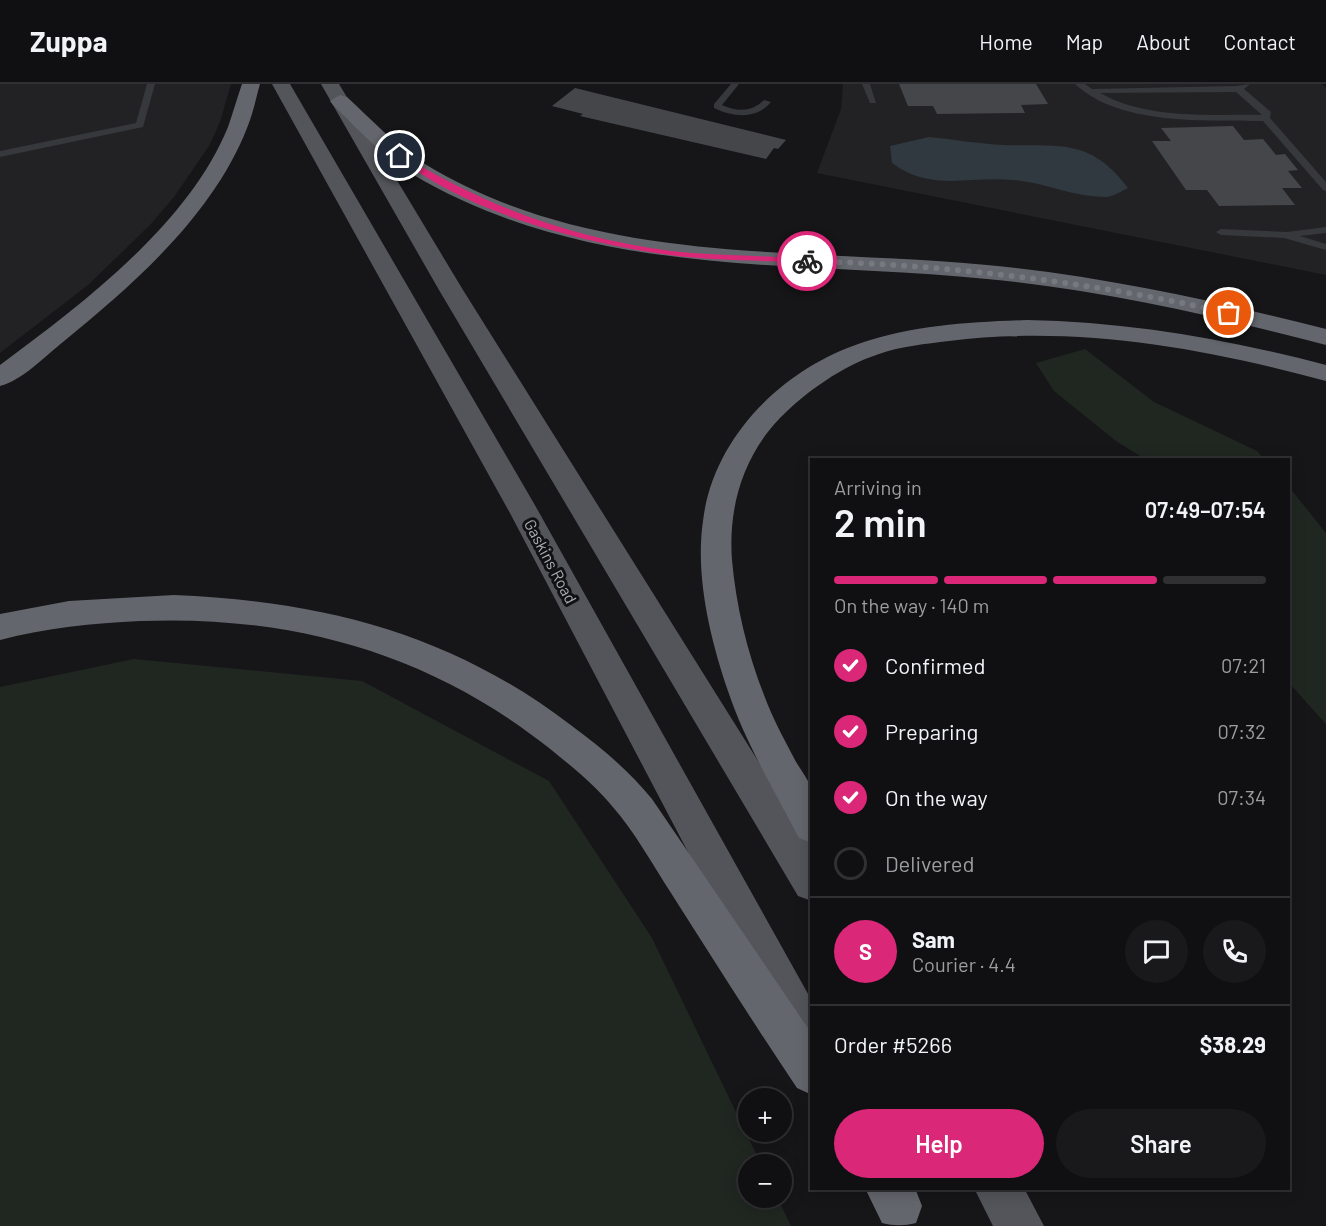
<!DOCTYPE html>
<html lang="en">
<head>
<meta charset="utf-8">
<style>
	:root { --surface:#101012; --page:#19191b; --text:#f1f3f6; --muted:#9c9d9f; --line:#303032; --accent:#db2777 }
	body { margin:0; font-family:Barlow,sans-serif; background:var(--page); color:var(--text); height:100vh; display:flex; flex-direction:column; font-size:22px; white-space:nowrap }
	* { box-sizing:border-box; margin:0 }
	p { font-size:20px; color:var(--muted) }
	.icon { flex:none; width:33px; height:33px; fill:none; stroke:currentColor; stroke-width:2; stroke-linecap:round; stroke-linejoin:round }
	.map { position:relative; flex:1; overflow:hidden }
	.details { position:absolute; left:810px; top:374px; width:480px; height:732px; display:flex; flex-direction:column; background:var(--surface); border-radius:0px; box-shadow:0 3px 15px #0003,0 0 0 2px var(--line) }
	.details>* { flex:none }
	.fabs { position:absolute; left:738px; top:1004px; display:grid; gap:12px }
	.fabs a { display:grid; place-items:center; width:54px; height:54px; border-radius:50%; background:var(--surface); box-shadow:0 3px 15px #0003,0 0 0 2px var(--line); font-size:30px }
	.pin { position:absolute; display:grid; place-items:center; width:51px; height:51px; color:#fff; margin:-26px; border:3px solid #fff; border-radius:50%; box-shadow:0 2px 6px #0007 }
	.courier { position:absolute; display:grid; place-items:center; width:60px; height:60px; margin:-30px; border:4px solid #db2777; border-radius:50%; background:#fff; color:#222; box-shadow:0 2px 8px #0007 }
	.overview em { font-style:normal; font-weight:600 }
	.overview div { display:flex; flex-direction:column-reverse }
	.overview { display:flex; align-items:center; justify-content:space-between; height:102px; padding:0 24px }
	h1 { font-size:39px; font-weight:600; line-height:45px }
	.bar { display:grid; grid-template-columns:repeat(4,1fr); gap:9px 6px; align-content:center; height:72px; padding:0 24px }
	.bar i { height:8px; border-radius:4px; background:var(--line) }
	.bar .current { background:var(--accent) }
	.bar p { grid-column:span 4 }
	.line { display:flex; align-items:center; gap:15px; padding:0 24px; border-top:2px solid var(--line) }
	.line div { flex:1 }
	.round { display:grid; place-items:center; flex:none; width:63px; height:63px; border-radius:32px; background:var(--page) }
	ol { padding:0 24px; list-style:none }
	li { display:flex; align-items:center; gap:18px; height:66px }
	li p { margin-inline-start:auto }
	li .icon { padding:6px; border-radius:50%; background:var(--accent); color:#fff; stroke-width:4 }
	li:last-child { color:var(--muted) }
	li i { width:33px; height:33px; border:3px solid var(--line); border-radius:50% }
	.button { display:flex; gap:12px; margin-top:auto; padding:12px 24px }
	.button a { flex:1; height:69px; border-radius:36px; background:var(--accent); color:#fff; font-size:24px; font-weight:600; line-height:69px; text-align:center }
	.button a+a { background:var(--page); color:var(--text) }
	header { display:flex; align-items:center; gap:36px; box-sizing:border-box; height:84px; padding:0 30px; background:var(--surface); border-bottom:2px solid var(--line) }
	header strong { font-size:28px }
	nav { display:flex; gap:33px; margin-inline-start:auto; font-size:21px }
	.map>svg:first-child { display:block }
	.built { fill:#222225 }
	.green { fill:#202721 }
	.water { fill:#30393f }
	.building { fill:#45464a }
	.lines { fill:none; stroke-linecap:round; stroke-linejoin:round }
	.lane { fill:#37383c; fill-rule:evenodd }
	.primary { fill:#54555b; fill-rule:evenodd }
	.highway { fill:#64666d; fill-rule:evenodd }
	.route { fill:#db2777 }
	.done { stroke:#76797f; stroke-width:6; stroke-dasharray:0 10.8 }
	.labels { text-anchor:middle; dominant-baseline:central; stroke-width:6; stroke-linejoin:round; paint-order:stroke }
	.street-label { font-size:16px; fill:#a9aeb6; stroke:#111113 }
</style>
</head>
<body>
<header>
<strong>Zuppa</strong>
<nav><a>Home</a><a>Map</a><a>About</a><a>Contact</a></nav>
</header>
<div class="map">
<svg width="1326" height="1142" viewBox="0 0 1326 1142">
	<rect width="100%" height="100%" fill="#161618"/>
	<path class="built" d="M0 0H231L220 38 209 62 174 113 150 141 88 201 0 269Z
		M843 0H1322L1326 4V191L817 89 841 25Z"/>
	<path class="green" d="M1085 265 1154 318 1257 367 1264 375H1145L1116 357 1054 307 1036 279Z
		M1289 403 1326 449V640L1289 599Z
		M134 575 362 597 549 697 652 854 761 1080H748V1113H777L791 1142H0V603Z"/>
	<path class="water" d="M929 53C953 55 979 60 1003 61 1058 63 1090 53 1128 104 1122 107 1114 112 1107 113 1075 114 1044 98 1012 96 967 92 931 108 892 79L890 62Z"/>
	<path class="building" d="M899 0H1036L1048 20 1021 21 1025 29 937 30 933 22H908Z
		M575 4 786 56 778 65 774 64 766 75 580 32 583 30 552 22Z
		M1233 42 1244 56 1263 55 1276 71 1285 70 1298 86 1288 87 1302 104H1282L1295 121 1219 122 1207 106H1186L1152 57H1171L1161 44Z"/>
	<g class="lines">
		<path class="lane" d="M147 0H155L143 43 0 73V67L136 39Z
			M731 0H739L722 21C737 28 752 28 764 16L771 18C756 36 733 33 714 24V20Z
			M862 0H870L876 19H870Z
			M1075 0H1085L1092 5 1236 2 1250 0 1244 5 1271 28 1270 34 1326 98V107L1323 106 1263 37C1205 36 1120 42 1075 0ZM1236 8 1262 31C1209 30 1148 36 1100 9Z
			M1326 143V149L1300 152 1326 160V166L1284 154 1221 151 1216 148 1221 145 1287 148Z"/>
		<path class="primary" d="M272 0H290L536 423 812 917V970L807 972 792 966 511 431Z
			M321 0H339L463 206 812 763V817L798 812 439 206Z
			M974 1104H1024L1044 1142H993Z"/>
		<path class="highway" d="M242 0H260C256 14 253 30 247 44 213 131 134 200 63 258 45 272 23 296 0 302V281C82 220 188 141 228 43 233 29 237 14 242 0Z
			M340 11 347 13C372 36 396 62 425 80 594 183 798 163 987 181 1102 192 1215 217 1326 245V261C1215 232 1102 206 987 195 791 176 589 195 412 90 382 72 358 45 333 21L330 17Z
			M1027 236C1130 238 1227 255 1326 281V297C1203 264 1077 241 949 257 926 260 901 262 879 270 842 282 807 307 780 334 743 372 728 424 732 476 736 521 747 568 764 611 772 633 784 655 795 676 800 685 810 697 812 708 814 724 812 742 812 759L799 754C774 706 745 658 728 607 710 554 695 492 703 437 713 353 783 285 861 259 914 241 972 238 1027 236Z
			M174 511C324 517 452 550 572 642 602 664 629 687 652 715L812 950V1011L797 1004C754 940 713 875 671 809 652 780 635 748 612 722 594 700 571 682 549 664 429 569 292 531 140 537 93 539 46 544 0 556V530L69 517Z
			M865 1104H915L922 1122 916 1139C904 1142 894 1142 882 1139Z"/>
	</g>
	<path class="route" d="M402 71C487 123 572 154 671 167 705 171 741 171 775 173 786 174 802 172 811 177L807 179C762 176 715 177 670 171 584 159 465 129 397 72Z"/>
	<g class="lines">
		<path class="done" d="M807 177C950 181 1090 198 1229 229"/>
	</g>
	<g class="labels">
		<g class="street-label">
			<text transform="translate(551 477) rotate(62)">Gaskins Road</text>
		</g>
	</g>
</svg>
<div class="fabs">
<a>+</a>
<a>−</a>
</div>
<div class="pin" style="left:1229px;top:229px;background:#ea580c"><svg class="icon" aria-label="bag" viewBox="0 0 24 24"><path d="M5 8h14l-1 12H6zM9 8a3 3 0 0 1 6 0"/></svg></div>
<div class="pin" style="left:400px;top:72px;background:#1f2937"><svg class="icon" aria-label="home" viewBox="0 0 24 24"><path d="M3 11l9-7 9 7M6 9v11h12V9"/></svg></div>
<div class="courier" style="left:807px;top:177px"><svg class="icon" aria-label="bike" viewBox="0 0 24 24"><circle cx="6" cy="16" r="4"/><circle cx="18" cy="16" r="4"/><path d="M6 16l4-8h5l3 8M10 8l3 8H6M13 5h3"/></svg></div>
<section class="details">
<div class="overview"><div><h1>2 min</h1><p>Arriving in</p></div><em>07:49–07:54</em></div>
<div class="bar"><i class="current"></i><i class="current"></i><i class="current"></i><i></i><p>On the way · 140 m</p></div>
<ol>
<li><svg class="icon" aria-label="check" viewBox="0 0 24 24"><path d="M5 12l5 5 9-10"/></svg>Confirmed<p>07:21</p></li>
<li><svg class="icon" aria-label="check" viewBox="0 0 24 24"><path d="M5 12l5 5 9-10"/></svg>Preparing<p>07:32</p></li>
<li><svg class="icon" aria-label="check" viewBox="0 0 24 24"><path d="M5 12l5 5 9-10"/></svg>On the way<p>07:34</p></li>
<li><i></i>Delivered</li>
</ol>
<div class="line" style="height:108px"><b class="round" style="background:var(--accent);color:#fff">S</b><div><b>Sam</b><p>Courier · 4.4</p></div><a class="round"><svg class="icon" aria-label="chat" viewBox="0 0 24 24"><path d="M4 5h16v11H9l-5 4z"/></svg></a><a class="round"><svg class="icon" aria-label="phone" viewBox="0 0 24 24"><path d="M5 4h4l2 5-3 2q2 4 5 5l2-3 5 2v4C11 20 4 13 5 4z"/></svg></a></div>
<div class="line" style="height:78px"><div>Order #5266</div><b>$38.29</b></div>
<div class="button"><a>Help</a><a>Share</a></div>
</section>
</div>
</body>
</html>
